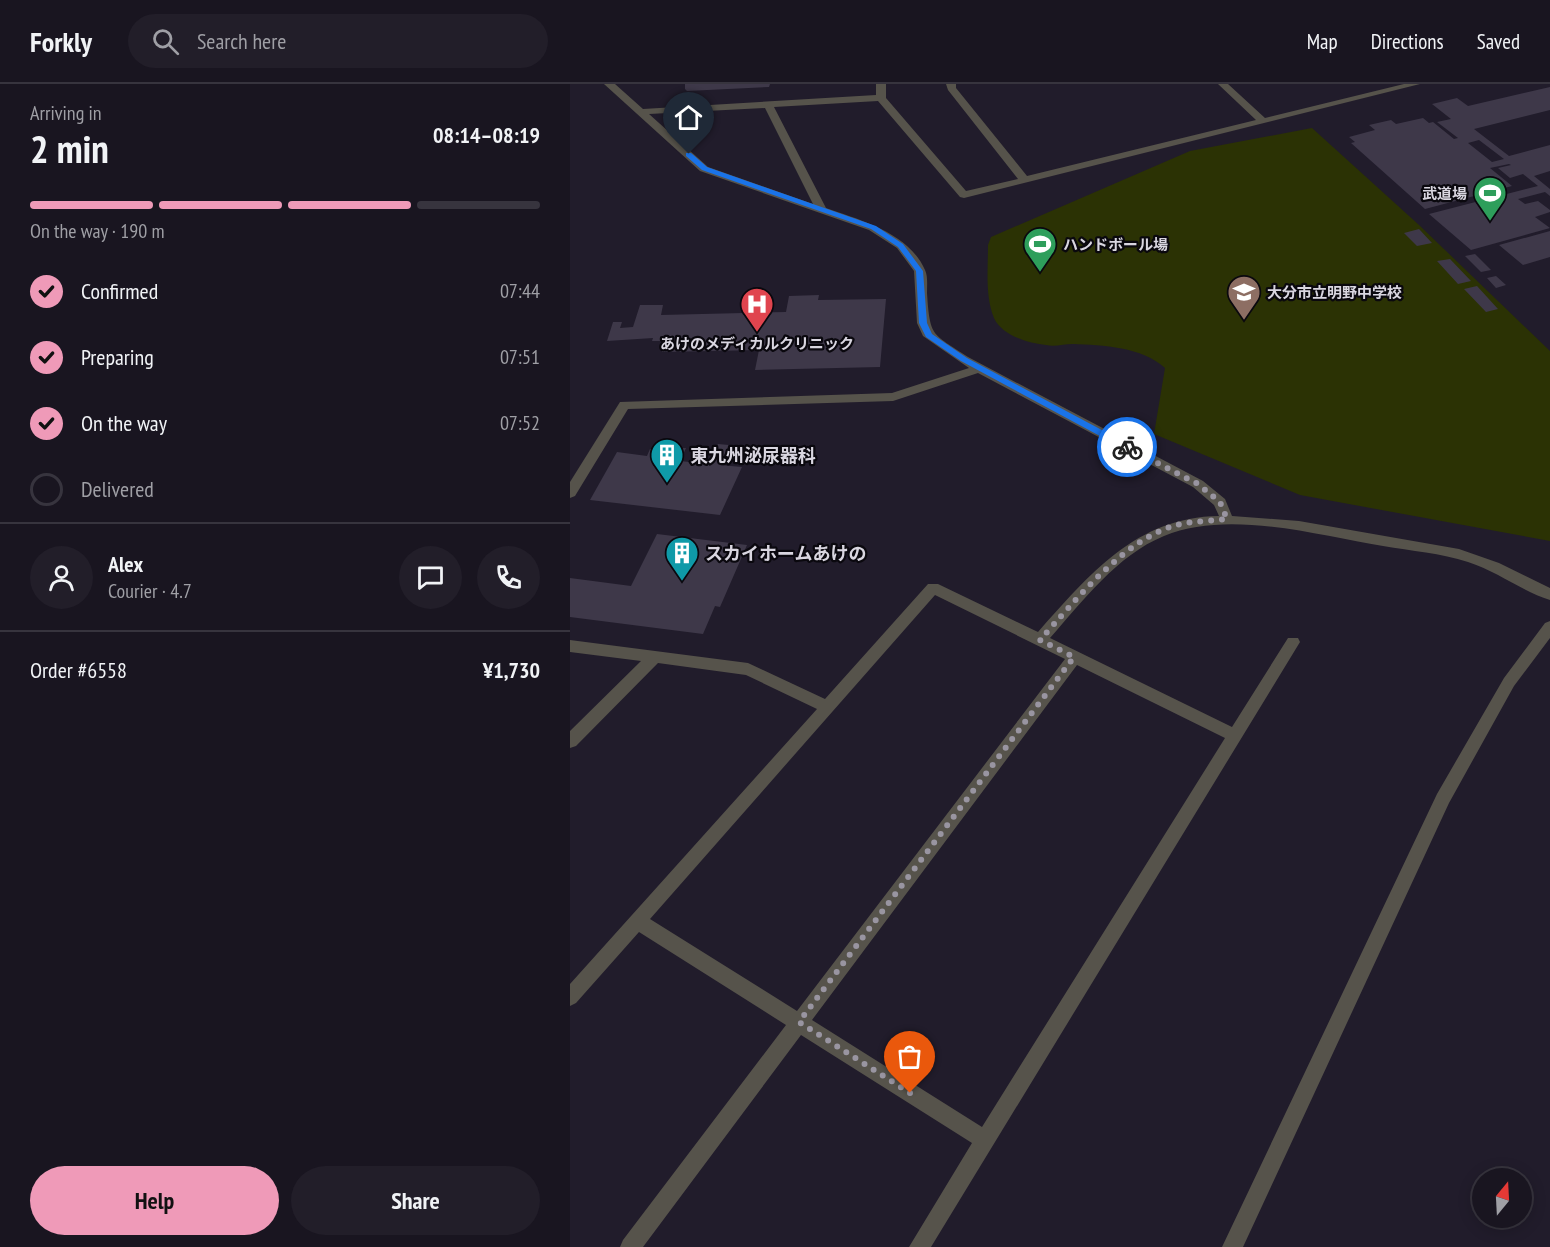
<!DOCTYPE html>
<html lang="en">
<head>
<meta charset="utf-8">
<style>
	:root { --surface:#191520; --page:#221e29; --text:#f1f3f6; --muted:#9f9fa5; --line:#37343e; --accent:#ef9ab8 }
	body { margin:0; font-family:"PT Sans Narrow","Noto Sans JP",sans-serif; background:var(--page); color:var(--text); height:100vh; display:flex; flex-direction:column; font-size:22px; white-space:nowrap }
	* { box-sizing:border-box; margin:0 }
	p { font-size:20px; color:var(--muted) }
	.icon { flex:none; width:33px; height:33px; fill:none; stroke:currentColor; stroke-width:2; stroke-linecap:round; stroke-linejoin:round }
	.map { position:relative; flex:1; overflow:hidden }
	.panel { display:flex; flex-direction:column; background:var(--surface); width:570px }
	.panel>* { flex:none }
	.needle { width:39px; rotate:18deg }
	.controls { position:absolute; left:902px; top:1084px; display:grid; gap:12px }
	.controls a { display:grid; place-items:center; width:60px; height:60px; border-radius:50%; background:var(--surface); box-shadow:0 3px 15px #0003,0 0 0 2px var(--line); font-size:30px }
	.pin { position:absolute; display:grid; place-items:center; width:51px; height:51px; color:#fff; margin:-62px -26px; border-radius:50% 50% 50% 0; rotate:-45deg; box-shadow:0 0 6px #0007 }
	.pin .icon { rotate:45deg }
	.courier { position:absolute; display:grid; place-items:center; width:60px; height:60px; margin:-30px; border:4px solid #1a73e8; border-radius:50%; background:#fff; color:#222; box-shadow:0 2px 8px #0007 }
	.headline em { font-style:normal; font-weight:700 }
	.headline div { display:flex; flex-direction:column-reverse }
	.headline { display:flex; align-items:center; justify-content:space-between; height:102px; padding:0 30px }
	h1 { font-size:39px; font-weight:700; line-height:45px }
	.bar { display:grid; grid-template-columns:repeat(4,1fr); gap:9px 6px; align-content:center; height:72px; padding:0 30px }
	.bar i { height:8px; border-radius:4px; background:var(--line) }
	.bar .active { background:var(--accent) }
	.bar p { grid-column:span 4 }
	.line { display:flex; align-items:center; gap:15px; padding:0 30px; border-top:2px solid var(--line) }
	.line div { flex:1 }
	.round { display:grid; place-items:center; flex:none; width:63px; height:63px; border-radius:32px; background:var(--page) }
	ol { padding:0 30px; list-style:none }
	li { display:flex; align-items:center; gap:18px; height:66px }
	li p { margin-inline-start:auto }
	li .icon { padding:6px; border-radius:50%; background:var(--accent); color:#111; stroke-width:4 }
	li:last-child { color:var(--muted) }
	li i { width:33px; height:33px; border:3px solid var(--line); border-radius:50% }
	.cta { display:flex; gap:12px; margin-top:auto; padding:12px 30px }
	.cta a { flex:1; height:69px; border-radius:36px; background:var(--accent); color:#111; font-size:24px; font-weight:700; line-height:69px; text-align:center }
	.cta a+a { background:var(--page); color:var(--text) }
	header { display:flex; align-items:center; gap:36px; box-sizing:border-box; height:84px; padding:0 30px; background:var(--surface); border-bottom:2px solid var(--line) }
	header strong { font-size:28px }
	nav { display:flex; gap:33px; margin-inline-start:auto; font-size:21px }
	.search { width:420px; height:54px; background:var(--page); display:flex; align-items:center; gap:15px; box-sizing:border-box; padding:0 21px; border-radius:33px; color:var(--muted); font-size:22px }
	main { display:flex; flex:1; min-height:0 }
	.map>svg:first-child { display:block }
	.green { fill:#2b3204 }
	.building { fill:#3e3849; fill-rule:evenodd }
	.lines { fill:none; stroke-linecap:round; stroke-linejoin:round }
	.minor { fill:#56534b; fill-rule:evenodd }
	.route { fill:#1a73e8 }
	.done { stroke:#9995a1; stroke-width:6; stroke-dasharray:0 10.8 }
	.labels { text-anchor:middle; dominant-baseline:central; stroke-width:4.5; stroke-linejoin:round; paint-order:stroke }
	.far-poi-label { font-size:15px; font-weight:bold; fill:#d9d6e0; stroke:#0a080e; text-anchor:start }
	.poi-label { font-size:18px; font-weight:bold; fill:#d9d6e0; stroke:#0a080e; text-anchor:start }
</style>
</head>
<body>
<header>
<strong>Forkly</strong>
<div class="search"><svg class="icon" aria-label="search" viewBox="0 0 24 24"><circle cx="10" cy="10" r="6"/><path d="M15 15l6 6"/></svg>Search here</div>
<nav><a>Map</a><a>Directions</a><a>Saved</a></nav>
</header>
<main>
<section class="panel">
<div class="headline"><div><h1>2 min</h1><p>Arriving in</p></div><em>08:14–08:19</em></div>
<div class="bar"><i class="active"></i><i class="active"></i><i class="active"></i><i></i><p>On the way · 190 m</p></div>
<ol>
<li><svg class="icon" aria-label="check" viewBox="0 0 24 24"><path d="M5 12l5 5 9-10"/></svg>Confirmed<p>07:44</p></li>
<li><svg class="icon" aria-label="check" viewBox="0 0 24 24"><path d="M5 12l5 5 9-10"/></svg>Preparing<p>07:51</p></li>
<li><svg class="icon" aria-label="check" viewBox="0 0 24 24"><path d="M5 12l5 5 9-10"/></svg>On the way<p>07:52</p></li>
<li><i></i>Delivered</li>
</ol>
<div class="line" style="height:108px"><a class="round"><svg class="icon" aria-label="person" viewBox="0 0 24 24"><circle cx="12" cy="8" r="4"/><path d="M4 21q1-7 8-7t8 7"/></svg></a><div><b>Alex</b><p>Courier · 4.7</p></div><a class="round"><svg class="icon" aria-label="chat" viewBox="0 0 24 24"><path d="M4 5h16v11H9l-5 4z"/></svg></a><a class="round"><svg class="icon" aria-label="phone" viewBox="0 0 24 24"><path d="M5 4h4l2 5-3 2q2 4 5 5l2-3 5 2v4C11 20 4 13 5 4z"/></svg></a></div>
<div class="line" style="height:78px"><div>Order #6558</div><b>¥1,730</b></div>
<div class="cta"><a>Help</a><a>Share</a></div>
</section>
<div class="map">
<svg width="980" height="1163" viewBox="0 0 980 1163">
	<rect width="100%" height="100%" fill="#211c2b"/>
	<path class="green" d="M742 44 849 141 980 267V457L730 411 584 350 595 284C572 263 533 261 503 260 494 260 485 263 476 261 459 259 432 252 424 234 415 212 418 185 418 161L421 153 620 67Z"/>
	<path class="building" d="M115 0H200L199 3 117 7 115 5Z
		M980 3V26L904 45 939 72 980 61V87L964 92 980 105V112L975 108 948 115 955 120 968 117 980 126V128L965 133 980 144 901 166 859 130 968 102 953 90 940 94 928 84 941 81 939 80 920 84 942 102 855 125 781 59 785 58 779 53 805 46 799 41 821 36 826 40 853 34 859 39 863 38 884 55 888 54 867 38 881 35 862 20 887 14 898 22ZM909 56 934 75 922 78 898 59Z
		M849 145 862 159 847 162 834 149Z
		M980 147V173L953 181 929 161Z
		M905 170 921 186 911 188 895 172Z
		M880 175 901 197 888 200 867 177Z
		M926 192 936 201 926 204 917 194Z
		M907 202 928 225 916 228 894 205Z
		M249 211 248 216 316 215 310 283 185 286 189 266 92 268 95 257H82L83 254 37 257 43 238H52L50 244 63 243 70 221H93L91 231 216 228 219 212Z
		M148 360 159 361 150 381 172 383 150 431 20 416 47 368 77 372 80 365 116 364 110 377 138 380Z
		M87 450 177 461 150 523 145 522 133 550 0 533V494L61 502Z"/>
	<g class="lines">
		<path class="minor" d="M34 0H45L73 25 306 11V0H316V14L396 107 448 95 378 6 376 0H386V4L457 92 686 36 648 0H658L695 34 834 0H850L394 114 390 113 308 17 204 23 256 124C290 136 339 149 355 186 358 192 357 202 357 209 360 254 362 249 398 273L633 397 655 415 662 432 729 437 889 465 929 479 980 504V516C953 508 927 487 898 478 871 469 841 467 813 462 747 451 658 425 594 452 547 471 512 518 480 554L662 643 718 554H728L730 558 361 1163H339L402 1059 231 951 73 1163H50L53 1156 216 941 69 848 6 919 0 922V900L247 625 176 591 88 579 6 662 0 664V647L71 577 0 568V556L178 579 255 615 358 500H368L468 548C519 491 566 433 649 432L644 421 623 403 408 289 323 317 58 325 5 412 0 414V398L50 318 322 309 399 284 353 252 347 239 344 187 327 164 299 146 130 87ZM195 24 243 120 138 83 79 30ZM365 511 495 575 227 927 80 835ZM507 581 655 654 412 1043 242 936Z
			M980 537V554L944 602 879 719 673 1163H652L867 710 934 594 975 539Z"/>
	</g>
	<path class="route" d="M116 69H121L137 83 306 142 333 160 353 187 357 239 362 250 397 274 560 361V365H554L391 277 356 253 349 239 346 187 328 163 301 145 132 86 116 72Z"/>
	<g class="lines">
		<path class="done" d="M340 1009 229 938 504 573 470 556C504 518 555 454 607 441 622 437 641 437 657 435L650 418 628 400 557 363"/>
	</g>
	<defs>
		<g id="stadium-pin" transform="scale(1.725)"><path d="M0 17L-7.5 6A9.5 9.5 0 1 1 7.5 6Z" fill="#2e9e5b" stroke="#0a080e"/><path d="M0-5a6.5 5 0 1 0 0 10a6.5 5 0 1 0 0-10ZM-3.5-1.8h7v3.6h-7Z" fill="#fff"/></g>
		<g id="school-pin" transform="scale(1.725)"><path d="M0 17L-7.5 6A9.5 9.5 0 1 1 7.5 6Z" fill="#8d6e63" stroke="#0a080e"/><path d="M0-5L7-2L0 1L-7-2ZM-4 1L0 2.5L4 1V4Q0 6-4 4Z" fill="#fff"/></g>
		<g id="hospital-pin" transform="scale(1.725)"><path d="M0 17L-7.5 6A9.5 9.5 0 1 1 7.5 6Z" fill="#e0444e" stroke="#0a080e"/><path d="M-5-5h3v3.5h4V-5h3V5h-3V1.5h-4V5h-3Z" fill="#fff"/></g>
		<g id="building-pin" transform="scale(1.725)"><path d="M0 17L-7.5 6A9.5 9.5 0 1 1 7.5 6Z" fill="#0f9aa8" stroke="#0a080e"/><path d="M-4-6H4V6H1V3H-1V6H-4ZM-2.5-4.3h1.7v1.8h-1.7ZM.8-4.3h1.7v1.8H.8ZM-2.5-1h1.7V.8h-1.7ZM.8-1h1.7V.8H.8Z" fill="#fff"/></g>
	</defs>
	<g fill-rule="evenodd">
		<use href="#stadium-pin" x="920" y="109"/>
		<use href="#stadium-pin" x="470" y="160"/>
		<use href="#school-pin" x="674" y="208"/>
		<use href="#hospital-pin" x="187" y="220"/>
		<use href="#building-pin" x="97" y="371"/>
		<use href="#building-pin" x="112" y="469"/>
	</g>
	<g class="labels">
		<g class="far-poi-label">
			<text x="897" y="109" text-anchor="end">武道場</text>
			<text x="493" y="160">ハンドボール場</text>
			<text x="697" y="208">大分市立明野中学校</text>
			<text x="187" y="259" text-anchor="middle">あけのメディカルクリニック</text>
		</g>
		<g class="poi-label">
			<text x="120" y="371">東九州泌尿器科</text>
			<text x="135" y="469">スカイホームあけの</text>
		</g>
	</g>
</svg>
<div class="controls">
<a><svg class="needle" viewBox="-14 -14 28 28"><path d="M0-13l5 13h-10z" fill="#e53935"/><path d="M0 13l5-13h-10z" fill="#9f9fa5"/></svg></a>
</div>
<div class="pin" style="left:340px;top:1009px;background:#ea580c"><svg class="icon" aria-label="bag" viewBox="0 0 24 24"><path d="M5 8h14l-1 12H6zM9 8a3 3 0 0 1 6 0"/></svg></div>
<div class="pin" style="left:119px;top:70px;background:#1f2937"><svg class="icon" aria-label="home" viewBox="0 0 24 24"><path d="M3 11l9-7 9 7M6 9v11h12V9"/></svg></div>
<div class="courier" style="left:557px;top:363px"><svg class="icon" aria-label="bike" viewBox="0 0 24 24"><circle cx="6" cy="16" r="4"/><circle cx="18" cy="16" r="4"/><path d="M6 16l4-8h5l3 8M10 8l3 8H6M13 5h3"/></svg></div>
</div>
</main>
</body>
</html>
